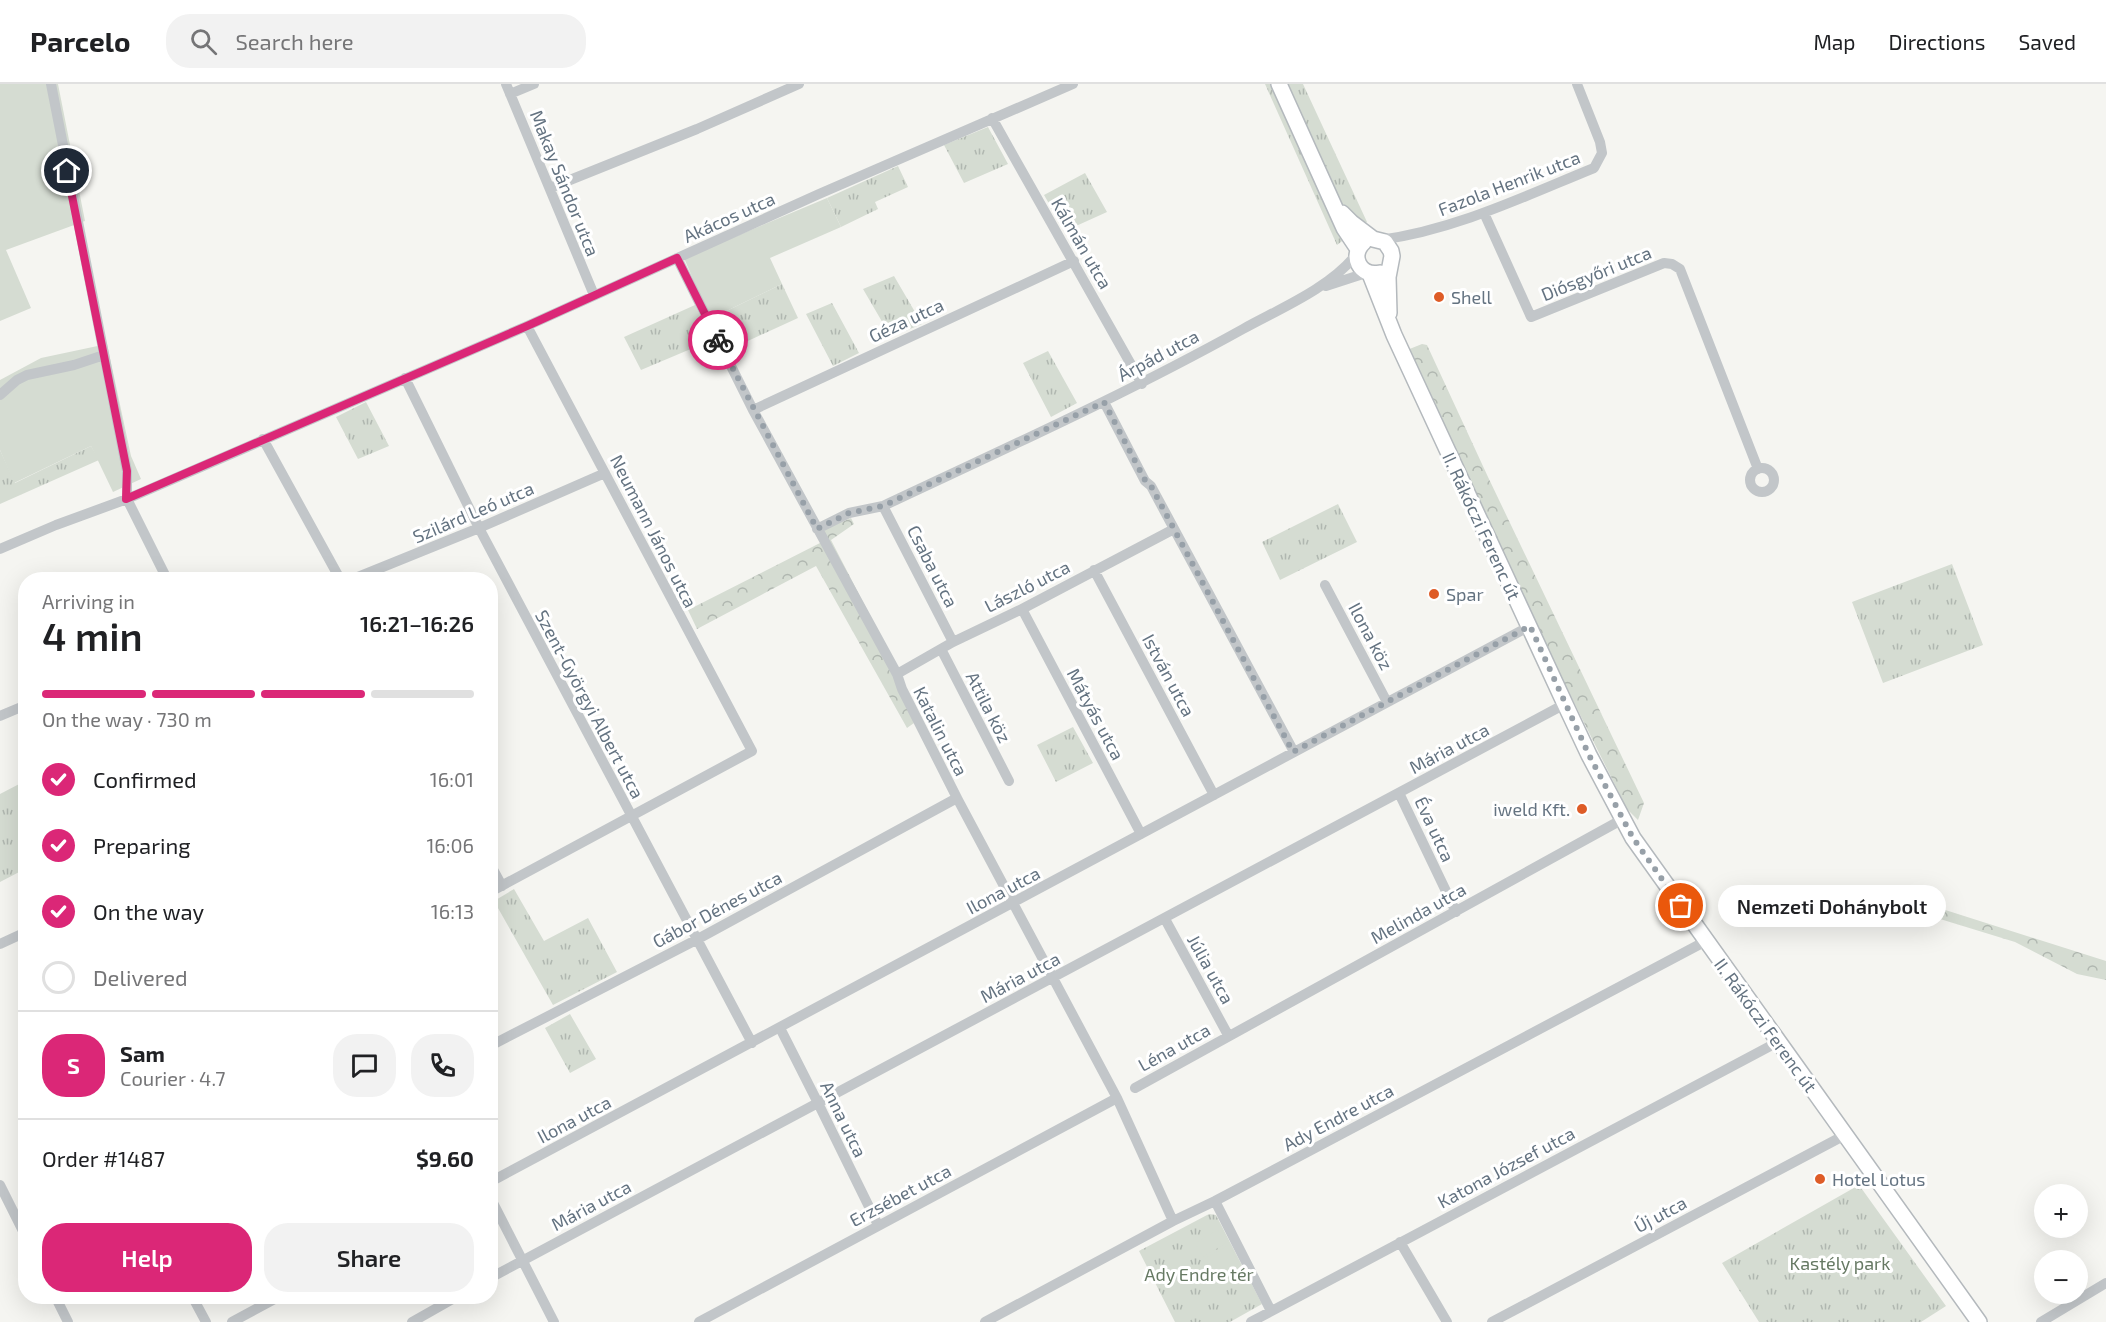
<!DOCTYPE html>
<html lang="en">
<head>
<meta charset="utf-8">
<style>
	:root { --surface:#fff; --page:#f2f2f2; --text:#202124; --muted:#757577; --line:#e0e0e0; --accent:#db2777 }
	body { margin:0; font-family:"Exo 2",sans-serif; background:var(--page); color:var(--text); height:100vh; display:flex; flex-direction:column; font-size:22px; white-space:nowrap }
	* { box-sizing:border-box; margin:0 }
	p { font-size:20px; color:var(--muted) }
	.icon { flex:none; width:33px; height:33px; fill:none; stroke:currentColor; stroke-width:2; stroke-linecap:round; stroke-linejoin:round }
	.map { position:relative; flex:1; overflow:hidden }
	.drawer { position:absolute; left:18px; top:488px; width:480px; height:732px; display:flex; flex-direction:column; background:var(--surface); border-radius:24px; box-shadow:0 6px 24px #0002 }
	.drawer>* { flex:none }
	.controls { position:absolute; left:2034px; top:1100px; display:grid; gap:12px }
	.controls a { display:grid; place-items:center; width:54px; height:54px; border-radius:50%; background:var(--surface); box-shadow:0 6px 24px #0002; font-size:30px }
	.pin { position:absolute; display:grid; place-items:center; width:51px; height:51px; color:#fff; margin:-26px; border:3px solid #fff; border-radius:50%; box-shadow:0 2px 6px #0007 }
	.courier { position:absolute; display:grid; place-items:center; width:60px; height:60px; margin:-30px; border:4px solid #db2777; border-radius:50%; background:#fff; color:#222; box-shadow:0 2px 8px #0007 }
	.bubble { position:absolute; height:42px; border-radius:21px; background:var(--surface); box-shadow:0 6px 24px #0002; font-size:20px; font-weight:600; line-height:42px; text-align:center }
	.head em { font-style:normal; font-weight:600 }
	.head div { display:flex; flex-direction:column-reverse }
	.head { display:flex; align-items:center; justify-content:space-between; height:102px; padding:0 24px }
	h1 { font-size:39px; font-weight:600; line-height:45px }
	.bar { display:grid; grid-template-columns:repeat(4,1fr); gap:9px 6px; align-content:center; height:72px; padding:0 24px }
	.bar i { height:8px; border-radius:4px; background:var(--line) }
	.bar .on { background:var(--accent) }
	.bar p { grid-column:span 4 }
	.line { display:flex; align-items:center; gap:15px; padding:0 24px; border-top:2px solid var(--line) }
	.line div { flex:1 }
	.round { display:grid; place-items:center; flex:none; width:63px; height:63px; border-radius:24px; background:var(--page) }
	ol { padding:0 24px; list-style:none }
	li { display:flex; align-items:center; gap:18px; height:66px }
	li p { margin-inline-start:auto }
	li .icon { padding:6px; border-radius:50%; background:var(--accent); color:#fff; stroke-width:4 }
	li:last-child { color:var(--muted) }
	li i { width:33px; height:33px; border:3px solid var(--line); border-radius:50% }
	.cta { display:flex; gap:12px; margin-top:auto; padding:12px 24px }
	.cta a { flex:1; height:69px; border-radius:24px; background:var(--accent); color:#fff; font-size:24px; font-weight:600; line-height:69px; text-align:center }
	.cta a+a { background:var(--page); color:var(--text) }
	header { display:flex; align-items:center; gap:36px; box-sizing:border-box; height:84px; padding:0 30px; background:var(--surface); border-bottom:2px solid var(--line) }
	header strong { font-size:28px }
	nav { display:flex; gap:33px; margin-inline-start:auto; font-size:21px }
	.search { width:420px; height:54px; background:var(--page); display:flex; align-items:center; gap:15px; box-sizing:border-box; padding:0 21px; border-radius:24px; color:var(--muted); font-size:22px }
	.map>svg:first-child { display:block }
	.grass { fill:url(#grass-tufts) }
	.forest { fill:url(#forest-crowns) }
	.garden { fill:#d5dcd2 }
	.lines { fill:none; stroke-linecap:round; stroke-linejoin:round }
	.secondary-casing { stroke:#b4b9bd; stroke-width:18 }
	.street { stroke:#c2c6c9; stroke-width:10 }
	.secondary { stroke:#fff; stroke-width:15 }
	.done { stroke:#97a0a8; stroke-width:6; stroke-dasharray:0 10.8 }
	.route { stroke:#db2777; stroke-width:8 }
	.poi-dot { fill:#de5c27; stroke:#fff; stroke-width:2 }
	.labels { text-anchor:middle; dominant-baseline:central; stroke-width:6; stroke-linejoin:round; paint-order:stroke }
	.street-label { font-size:18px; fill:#647381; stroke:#fff }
	.poi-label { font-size:18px; fill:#647381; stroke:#fff; text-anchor:start }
	.park-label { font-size:18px; fill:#667963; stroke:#fff }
</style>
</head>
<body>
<header>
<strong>Parcelo</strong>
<div class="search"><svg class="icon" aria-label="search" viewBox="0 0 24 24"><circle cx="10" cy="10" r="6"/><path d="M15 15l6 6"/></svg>Search here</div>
<nav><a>Map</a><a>Directions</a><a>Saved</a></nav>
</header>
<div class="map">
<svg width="2106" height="1238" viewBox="0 0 2106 1238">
	<defs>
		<pattern id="grass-tufts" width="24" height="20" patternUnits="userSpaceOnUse" patternTransform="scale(1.5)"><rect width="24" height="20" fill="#d5dcd2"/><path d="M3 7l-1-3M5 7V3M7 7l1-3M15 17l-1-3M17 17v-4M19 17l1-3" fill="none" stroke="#b0b7b0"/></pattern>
		<pattern id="forest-crowns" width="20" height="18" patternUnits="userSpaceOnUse" patternTransform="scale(1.5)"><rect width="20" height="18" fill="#d5dcd2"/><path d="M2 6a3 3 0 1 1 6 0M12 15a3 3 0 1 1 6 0" fill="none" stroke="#b0b7b0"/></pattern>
	</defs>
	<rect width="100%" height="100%" fill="#f5f5f1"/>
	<path class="grass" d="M1265 0H1303L1367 138 1337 161Z
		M988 43 1008 80 964 99 944 61Z
		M898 82 908 103 875 118 878 125 841 143 827 114Z
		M1085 89 1107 128 1065 147 1044 111Z
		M894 192 922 240 891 253 863 205Z
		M782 200 798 234 726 267 710 235Z
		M832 219 859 269 833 282 806 230Z
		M695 221 712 256 641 286 624 253Z
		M1048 267 1077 319 1051 333 1023 279Z
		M366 318 389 362 358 375 336 333Z
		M91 362 99 376 0 420V366L15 399Z
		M1338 420 1357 458 1280 496 1262 458Z
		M1952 480 1983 561 1883 599 1852 518Z
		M1073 643 1093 679 1056 698 1037 661Z
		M25 697V785L0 798V710Z
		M514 805 544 857 588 834 617 888 553 921 494 817Z
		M570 930 596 975 570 989 545 944Z
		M1859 1101 1946 1222 1921 1238H1759L1722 1179Z
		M1209 1130 1216 1131 1262 1220 1230 1238H1175L1139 1167Z"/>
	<path class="forest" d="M1422 260 1427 261 1488 393 1644 719 1638 736 1627 725 1536 542 1437 325 1431 318 1407 266Z
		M851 434 854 440 831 456 896 582 914 639 907 644 816 482 697 545 688 526 820 459 825 445Z
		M1939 824 2106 877V896L2077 890 2015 858 1927 831Z"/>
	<path class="garden" d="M0 0H58L85 137 6 166 31 224 0 237Z
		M827 114 841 143 770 174 782 200 710 235 684 174Z
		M107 260 131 372 141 395 113 408 91 362 14 399 0 366V296L41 274Z
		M1218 1146 1226 1159 1203 1173 1195 1159Z
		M1229 1161 1247 1195 1222 1209 1204 1175Z"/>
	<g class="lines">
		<g class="secondary-casing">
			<path id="secondary" d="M1279 0 1344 144 1358 165
				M1342 129 1352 139 1373 155 1385 158 1391 167 1392 172 1388 193 1389 229
				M1364 158C1349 172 1360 193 1380 189
				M1370 190 1394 251 1565 620 1589 671 1633 754 1979 1238"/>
		</g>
		<path class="street" d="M51 0 127 387V415L167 495
			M506 0 594 211
			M510 10 534 0
			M992 34 1142 300
			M550 104 697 45 799 0
			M1484 129 1531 233 1664 179 1672 180 1680 185 1758 385
			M1380 156C1455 146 1525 112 1594 84L1602 69 1600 58 1577 0
			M677 174 753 326 897 590 902 605 957 714 1117 1014 1173 1137
			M1326 202 1366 189
			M405 294 479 444 752 959
			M0 311 17 296 27 291 74 281 104 271
			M1104 318 1145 397 1151 402 1294 668
			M753 326 1074 177
			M263 355 340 495
			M1750 396a12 12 0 1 1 24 0a12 12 0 1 1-24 0Z
			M883 422 953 558
			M817 445 849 429 883 422C1004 365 1126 310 1243 245 1281 224 1328 205 1356 171
			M0 465 56 441 127 415 527 242 819 110 1073 0
			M1094 486 1214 711
			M353 495 479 444 605 389
			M1325 501 1387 618
			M1022 525 1141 750
			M941 565 1009 697
			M897 590 953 558 1022 525 1174 445
			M0 632 26 621
			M1399 709 1456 828
			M490 780 502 802
			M490 808 752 667 527 242
			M1165 835 1228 951
			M0 860 26 848
			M780 944 818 1019 878 1141
			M490 962 696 856 957 714
			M1135 1004 1623 735
			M490 1098 1530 542
			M0 1101 26 1153
			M490 1113 554 1238
			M1215 1117 1271 1227
			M1400 1158 1447 1238
			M490 1194 1565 620
			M55 1212 68 1238
			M192 1212 206 1238
			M232 1238 280 1212
			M412 1238 458 1212
			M699 1238 1117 1014
			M985 1238 1173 1137 1215 1117 1706 857
			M1251 1238 1778 958
			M1492 1238 1845 1051
			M2041 1238 2106 1199"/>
		<use href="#secondary" class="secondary"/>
	</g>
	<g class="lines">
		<path class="done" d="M718 256 817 445 849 429 883 422 1104 318 1145 396 1151 402 1293 668 1530 542 1589 671 1633 754 1681 822"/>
		<path class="route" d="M67 87 127 387 126 415 527 242 677 174 718 256"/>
	</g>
	<g class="poi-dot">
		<circle cx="1439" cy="213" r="6"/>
		<circle cx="1434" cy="510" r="6"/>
		<circle cx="1582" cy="725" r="6"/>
		<circle cx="1820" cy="1095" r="6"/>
	</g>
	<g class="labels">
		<g class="street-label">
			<text transform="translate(565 99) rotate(68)">Makay Sándor utca</text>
			<text transform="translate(1509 99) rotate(-21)">Fazola Henrik utca</text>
			<text transform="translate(729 133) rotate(-24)">Akácos utca</text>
			<text transform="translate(1082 159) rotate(60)">Kálmán utca</text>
			<text transform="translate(1596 189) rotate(-22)">Diósgyőri utca</text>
			<text transform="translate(906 236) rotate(-25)">Géza utca</text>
			<text transform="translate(1158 271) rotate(-28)">Árpád utca</text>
			<text transform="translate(473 428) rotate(-23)">Szilárd Leó utca</text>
			<text transform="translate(1482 442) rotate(65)">II. Rákóczi Ferenc út</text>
			<text transform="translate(654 447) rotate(63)">Neumann János utca</text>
			<text transform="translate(933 482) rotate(63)">Csaba utca</text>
			<text transform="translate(1027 502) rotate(-27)">László utca</text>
			<text transform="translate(1371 552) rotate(62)">Ilona köz</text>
			<text transform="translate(1169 591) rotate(62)">István utca</text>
			<text transform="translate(590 620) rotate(62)">Szent-Györgyi Albert utca</text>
			<text transform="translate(989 623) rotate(63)">Attila köz</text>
			<text transform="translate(1096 630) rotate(62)">Mátyás utca</text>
			<text transform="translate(941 647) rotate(63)">Katalin utca</text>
			<text transform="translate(1449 664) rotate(-28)">Mária utca</text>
			<text transform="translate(1435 745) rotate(65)">Éva utca</text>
			<text transform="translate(1003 806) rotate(-28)">Ilona utca</text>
			<text transform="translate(717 825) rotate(-28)">Gábor Dénes utca</text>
			<text transform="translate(1418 829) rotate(-29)">Melinda utca</text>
			<text transform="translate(1211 885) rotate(61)">Júlia utca</text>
			<text transform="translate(1020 893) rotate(-28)">Mária utca</text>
			<text transform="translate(1766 941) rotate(54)">II. Rákóczi Ferenc út</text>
			<text transform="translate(1174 963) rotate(-29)">Léna utca</text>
			<text transform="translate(1338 1033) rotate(-28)">Ady Endre utca</text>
			<text transform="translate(574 1035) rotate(-28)">Ilona utca</text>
			<text transform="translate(844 1035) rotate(64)">Anna utca</text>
			<text transform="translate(1506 1083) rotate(-28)">Katona József utca</text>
			<text transform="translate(900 1111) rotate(-28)">Erzsébet utca</text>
			<text transform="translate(591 1121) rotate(-28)">Mária utca</text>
			<text transform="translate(1660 1130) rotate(-28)">Új utca</text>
		</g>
		<g class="poi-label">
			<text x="1451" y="213">Shell</text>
			<text x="1446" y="510">Spar</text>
			<text x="1570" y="725" text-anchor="end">iweld Kft.</text>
			<text x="1832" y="1095">Hotel Lotus</text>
		</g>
		<g class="park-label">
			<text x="1840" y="1179">Kastély park</text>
			<text x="1199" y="1190">Ady Endre tér</text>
		</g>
	</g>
</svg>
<div class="controls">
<a>+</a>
<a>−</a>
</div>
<div class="pin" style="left:1681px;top:822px;background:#ea580c"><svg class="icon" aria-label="bag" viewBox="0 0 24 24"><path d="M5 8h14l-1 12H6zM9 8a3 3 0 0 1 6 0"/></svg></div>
<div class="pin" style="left:67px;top:87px;background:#1f2937"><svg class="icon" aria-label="home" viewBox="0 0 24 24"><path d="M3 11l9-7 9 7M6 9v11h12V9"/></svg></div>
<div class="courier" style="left:718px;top:256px"><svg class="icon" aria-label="bike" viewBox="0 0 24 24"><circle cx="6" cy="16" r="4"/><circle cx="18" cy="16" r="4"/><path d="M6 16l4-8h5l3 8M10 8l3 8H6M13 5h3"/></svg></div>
<div class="bubble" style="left:1718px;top:801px;width:228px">Nemzeti Dohánybolt</div>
<section class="drawer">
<div class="head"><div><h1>4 min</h1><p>Arriving in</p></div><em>16:21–16:26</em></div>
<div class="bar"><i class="on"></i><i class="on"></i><i class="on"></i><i></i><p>On the way · 730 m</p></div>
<ol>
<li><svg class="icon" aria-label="check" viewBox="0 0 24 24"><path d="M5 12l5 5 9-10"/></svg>Confirmed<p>16:01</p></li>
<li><svg class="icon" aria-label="check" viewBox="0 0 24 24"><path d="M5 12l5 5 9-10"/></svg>Preparing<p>16:06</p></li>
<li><svg class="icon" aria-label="check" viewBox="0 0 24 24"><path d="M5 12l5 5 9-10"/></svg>On the way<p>16:13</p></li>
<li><i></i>Delivered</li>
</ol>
<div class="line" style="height:108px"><b class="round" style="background:var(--accent);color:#fff">S</b><div><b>Sam</b><p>Courier · 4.7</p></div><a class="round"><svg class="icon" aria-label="chat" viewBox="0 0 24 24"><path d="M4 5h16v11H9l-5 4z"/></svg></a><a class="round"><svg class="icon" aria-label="phone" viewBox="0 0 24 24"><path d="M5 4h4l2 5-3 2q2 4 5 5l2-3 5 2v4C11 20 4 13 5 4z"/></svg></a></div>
<div class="line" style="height:78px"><div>Order #1487</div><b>$9.60</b></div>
<div class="cta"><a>Help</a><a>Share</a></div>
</section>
</div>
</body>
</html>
